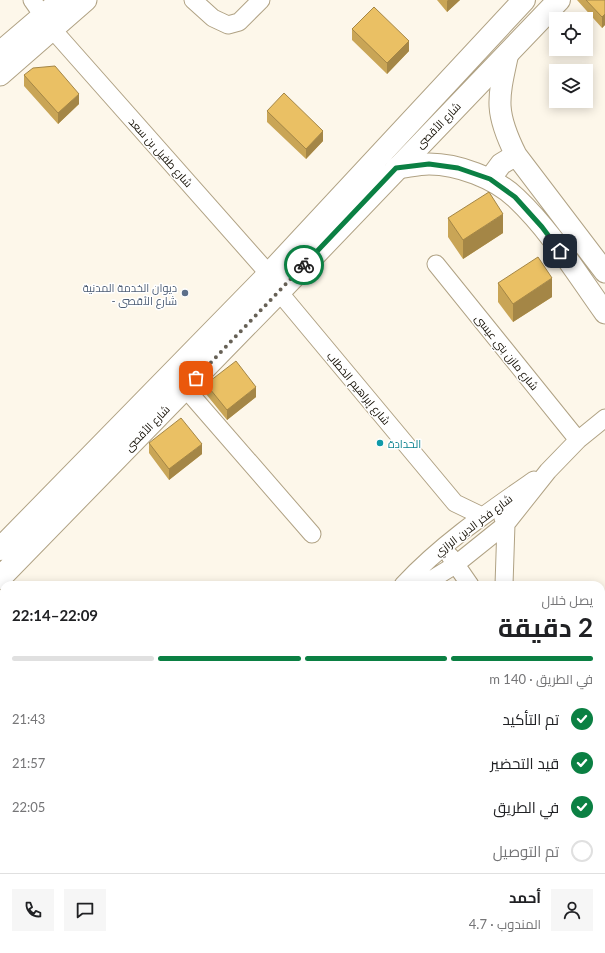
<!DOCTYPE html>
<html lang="ar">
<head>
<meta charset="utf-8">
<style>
	:root { --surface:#fff; --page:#f6f6f6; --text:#202124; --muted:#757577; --line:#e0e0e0; --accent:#0b8043 }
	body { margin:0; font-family:Lato,Cairo,sans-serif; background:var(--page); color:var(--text); direction:rtl; height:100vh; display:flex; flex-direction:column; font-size:15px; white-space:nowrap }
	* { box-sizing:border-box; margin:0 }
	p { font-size:13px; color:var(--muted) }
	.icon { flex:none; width:22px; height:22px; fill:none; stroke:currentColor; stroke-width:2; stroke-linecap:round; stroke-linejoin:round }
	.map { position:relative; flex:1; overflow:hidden; direction:ltr }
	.sheet { position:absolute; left:0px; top:581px; width:605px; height:372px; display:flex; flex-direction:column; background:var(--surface); border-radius:12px 12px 0 0; box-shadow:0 2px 10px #0003; direction:rtl }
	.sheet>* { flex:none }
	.tools { position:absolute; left:549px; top:12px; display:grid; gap:8px }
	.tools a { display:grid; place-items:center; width:44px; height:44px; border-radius:0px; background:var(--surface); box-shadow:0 2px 10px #0003; font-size:20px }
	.pin { position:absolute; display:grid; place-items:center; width:34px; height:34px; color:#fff; margin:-17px; border-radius:8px; box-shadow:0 2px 6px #0006 }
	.courier { position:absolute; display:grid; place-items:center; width:40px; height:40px; margin:-20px; border:3px solid #0b8043; border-radius:50%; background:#fff; color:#222; box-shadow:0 1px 5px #0007 }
	.head em { font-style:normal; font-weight:700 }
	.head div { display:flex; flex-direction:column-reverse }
	.head { display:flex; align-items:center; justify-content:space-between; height:68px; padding:0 12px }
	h1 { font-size:26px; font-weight:700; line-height:30px }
	.bar { display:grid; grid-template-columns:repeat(4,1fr); gap:6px 4px; align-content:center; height:48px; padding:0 12px }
	.bar i { height:5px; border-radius:3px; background:var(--line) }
	.bar .on { background:var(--accent) }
	.bar p { grid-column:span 4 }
	.line { display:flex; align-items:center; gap:10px; padding:0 12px; border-top:1px solid var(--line) }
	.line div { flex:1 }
	.round { display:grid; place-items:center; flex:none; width:42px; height:42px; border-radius:0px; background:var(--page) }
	ol { padding:0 12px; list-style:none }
	li { display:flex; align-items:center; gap:12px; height:44px }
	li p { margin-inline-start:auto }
	li .icon { padding:4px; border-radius:50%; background:var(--accent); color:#fff; stroke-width:4 }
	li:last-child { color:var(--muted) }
	li i { width:22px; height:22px; border:2px solid var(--line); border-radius:50% }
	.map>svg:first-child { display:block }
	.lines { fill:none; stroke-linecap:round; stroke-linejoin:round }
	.minor-casing { stroke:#b0a284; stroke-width:19 }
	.tertiary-casing { stroke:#b0a284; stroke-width:23 }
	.secondary-casing { stroke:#b0a284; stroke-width:24 }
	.minor { stroke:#fff; stroke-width:17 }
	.tertiary { stroke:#fff; stroke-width:21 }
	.secondary { stroke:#fff; stroke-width:22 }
	.wall { fill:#c9a556 }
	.shaded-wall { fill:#a48646 }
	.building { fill:#eac064; stroke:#a48646 }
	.done { stroke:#666055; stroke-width:4; stroke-dasharray:0 7.2 }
	.route { stroke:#0b8043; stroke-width:5 }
	.service-dot { fill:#5c6f8a; stroke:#fff; stroke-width:1.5 }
	.culture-dot { fill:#0f9aa8; stroke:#fff; stroke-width:1.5 }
	.labels { text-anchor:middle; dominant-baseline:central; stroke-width:3; stroke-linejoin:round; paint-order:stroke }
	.street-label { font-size:11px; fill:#140f05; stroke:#fff }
	.service-label { font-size:11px; fill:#4e5e75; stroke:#fff; text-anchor:end }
	.culture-label { font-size:11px; fill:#0d838f; stroke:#fff; text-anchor:start }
</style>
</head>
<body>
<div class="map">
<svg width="605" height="953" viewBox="0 0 605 953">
	<rect width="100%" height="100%" fill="#fdf7ea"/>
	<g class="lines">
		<g class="minor-casing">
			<path id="minor" d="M32 0 53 30 269 274
				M193 0 213 18 228 25 239 22 261 0
				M436 264 578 440
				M279 292 455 503 482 516
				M185 388 312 534
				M503 518 506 524 504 585
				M450 556 470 585
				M403 585C441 544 488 512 534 480
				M414 585 434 578 455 565 506 524 548 471 578 440 605 418
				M0 609 4 614
				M601 775 605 779
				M0 815 4 813
				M601 919 605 882
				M0 935 4 931
				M311 949 314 953
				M365 953 368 949
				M468 953 469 949
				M595 953 596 949"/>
		</g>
		<g class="tertiary-casing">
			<path id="tertiary" d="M0 52 61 0
				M508 53C498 99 494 111 516 155L605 272
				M0 75 86 0
				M396 168C407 167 418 164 429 164 458 164 495 178 516 198 551 231 577 274 605 313
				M490 179 501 164 516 155"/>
		</g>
		<g class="secondary-casing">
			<path id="secondary" d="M0 549 269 274 524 0
				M0 578 279 292 559 0"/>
		</g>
		<use href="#minor" class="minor"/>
		<use href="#tertiary" class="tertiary"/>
		<use href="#secondary" class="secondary"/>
	</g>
	<path class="wall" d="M437 0H460L447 12Z
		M577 0H605V25L602 28Z
		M352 29 409 51 387 74 352 40Z
		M24 75 79 104 58 124 24 86Z
		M267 111 323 141 306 159 267 122Z
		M448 218 503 233 463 259 448 237Z
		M498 283 552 297 513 322 498 302Z
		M206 384 256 397 227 420 206 394Z
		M149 443 202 454 169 480 149 453Z
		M33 949H73V950L70 953H36Z"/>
	<path class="shaded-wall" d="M448 0H460L447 12V1Z
		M605 14V25L602 28V17Z
		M409 41V51L387 74V63Z
		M79 94V104L58 124V113Z
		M323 131V141L306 159V149Z
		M503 214V233L463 259V240Z
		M552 278V297L513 322V304Z
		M256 387V397L227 420V410Z
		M202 444V454L169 480V469Z
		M4 708V727L0 730V712Z
		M51 949H73V950L70 953H48V951Z"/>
	<path class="building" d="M586 0H605V14L602 17Z
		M374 7 409 41 387 63 352 29Z
		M55 66 79 94 58 113 24 75 33 68Z
		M284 93 323 131 306 149 267 111Z
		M489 192 503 214 463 240 448 218Z
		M538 257 552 278 513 304 498 283Z
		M236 361 256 387 227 410 206 384Z
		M181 418 202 444 169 469 149 443Z
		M4 675V708L0 712V678Z"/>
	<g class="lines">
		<path class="done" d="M196 378 304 265"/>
		<path class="route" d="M304 265 396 168 429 164 458 168 490 179 515 197 542 227 560 251"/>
	</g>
	<circle class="service-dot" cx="185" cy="293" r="4"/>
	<circle class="culture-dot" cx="380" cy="443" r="4"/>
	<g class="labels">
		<g class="street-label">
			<text transform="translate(438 125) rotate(-46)">شارع الأقصى</text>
			<text transform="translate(161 152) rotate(48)">شارع طفيل بن سعد</text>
			<text transform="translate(507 352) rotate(51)">شارع مازن بني عيسى</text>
			<text transform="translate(359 388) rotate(50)">شارع إبراهيم الخطاب</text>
			<text transform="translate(147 428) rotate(-46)">شارع الأقصى</text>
			<text transform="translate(473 525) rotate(-37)">شارع فخر الدين الرازي</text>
		</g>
		<g class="service-label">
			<text x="177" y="287">ديوان الخدمة المدنية<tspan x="177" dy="13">- شارع الأقصى</tspan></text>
		</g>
		<g class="culture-label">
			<text x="388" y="443">الحدادة</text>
		</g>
	</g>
</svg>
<div class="tools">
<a><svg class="icon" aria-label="locate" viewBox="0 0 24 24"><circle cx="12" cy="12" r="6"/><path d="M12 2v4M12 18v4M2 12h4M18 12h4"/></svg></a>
<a><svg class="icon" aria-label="layers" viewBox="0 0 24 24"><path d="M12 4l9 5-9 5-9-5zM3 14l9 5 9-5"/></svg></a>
</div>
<div class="pin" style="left:196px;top:378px;background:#ea580c"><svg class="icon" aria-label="bag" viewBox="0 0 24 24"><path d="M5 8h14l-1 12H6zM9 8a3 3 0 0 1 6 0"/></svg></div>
<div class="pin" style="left:560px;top:251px;background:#1f2937"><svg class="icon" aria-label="home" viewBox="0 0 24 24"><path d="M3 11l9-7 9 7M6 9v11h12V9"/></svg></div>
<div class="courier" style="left:304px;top:265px"><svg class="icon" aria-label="bike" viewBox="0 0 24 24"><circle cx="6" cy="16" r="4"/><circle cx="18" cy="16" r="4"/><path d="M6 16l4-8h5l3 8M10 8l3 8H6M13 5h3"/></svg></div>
<section class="sheet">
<div class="head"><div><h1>2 دقيقة</h1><p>يصل خلال</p></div><em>22:09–22:14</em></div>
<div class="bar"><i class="on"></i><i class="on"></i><i class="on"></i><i></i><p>في الطريق · 140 m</p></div>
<ol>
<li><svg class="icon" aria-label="check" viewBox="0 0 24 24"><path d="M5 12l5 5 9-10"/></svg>تم التأكيد<p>21:43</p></li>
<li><svg class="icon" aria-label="check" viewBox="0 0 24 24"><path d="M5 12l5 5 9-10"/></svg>قيد التحضير<p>21:57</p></li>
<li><svg class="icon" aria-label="check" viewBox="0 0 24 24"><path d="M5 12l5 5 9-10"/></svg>في الطريق<p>22:05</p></li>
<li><i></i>تم التوصيل</li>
</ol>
<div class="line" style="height:72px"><a class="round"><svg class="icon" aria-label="person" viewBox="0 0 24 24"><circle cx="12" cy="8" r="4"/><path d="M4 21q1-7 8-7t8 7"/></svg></a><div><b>أحمد</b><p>المندوب · 4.7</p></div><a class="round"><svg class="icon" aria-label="chat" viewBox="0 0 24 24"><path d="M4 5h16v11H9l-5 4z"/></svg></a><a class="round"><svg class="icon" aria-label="phone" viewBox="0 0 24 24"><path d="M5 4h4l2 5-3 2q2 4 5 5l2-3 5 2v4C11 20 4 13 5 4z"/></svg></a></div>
</section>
</div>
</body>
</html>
